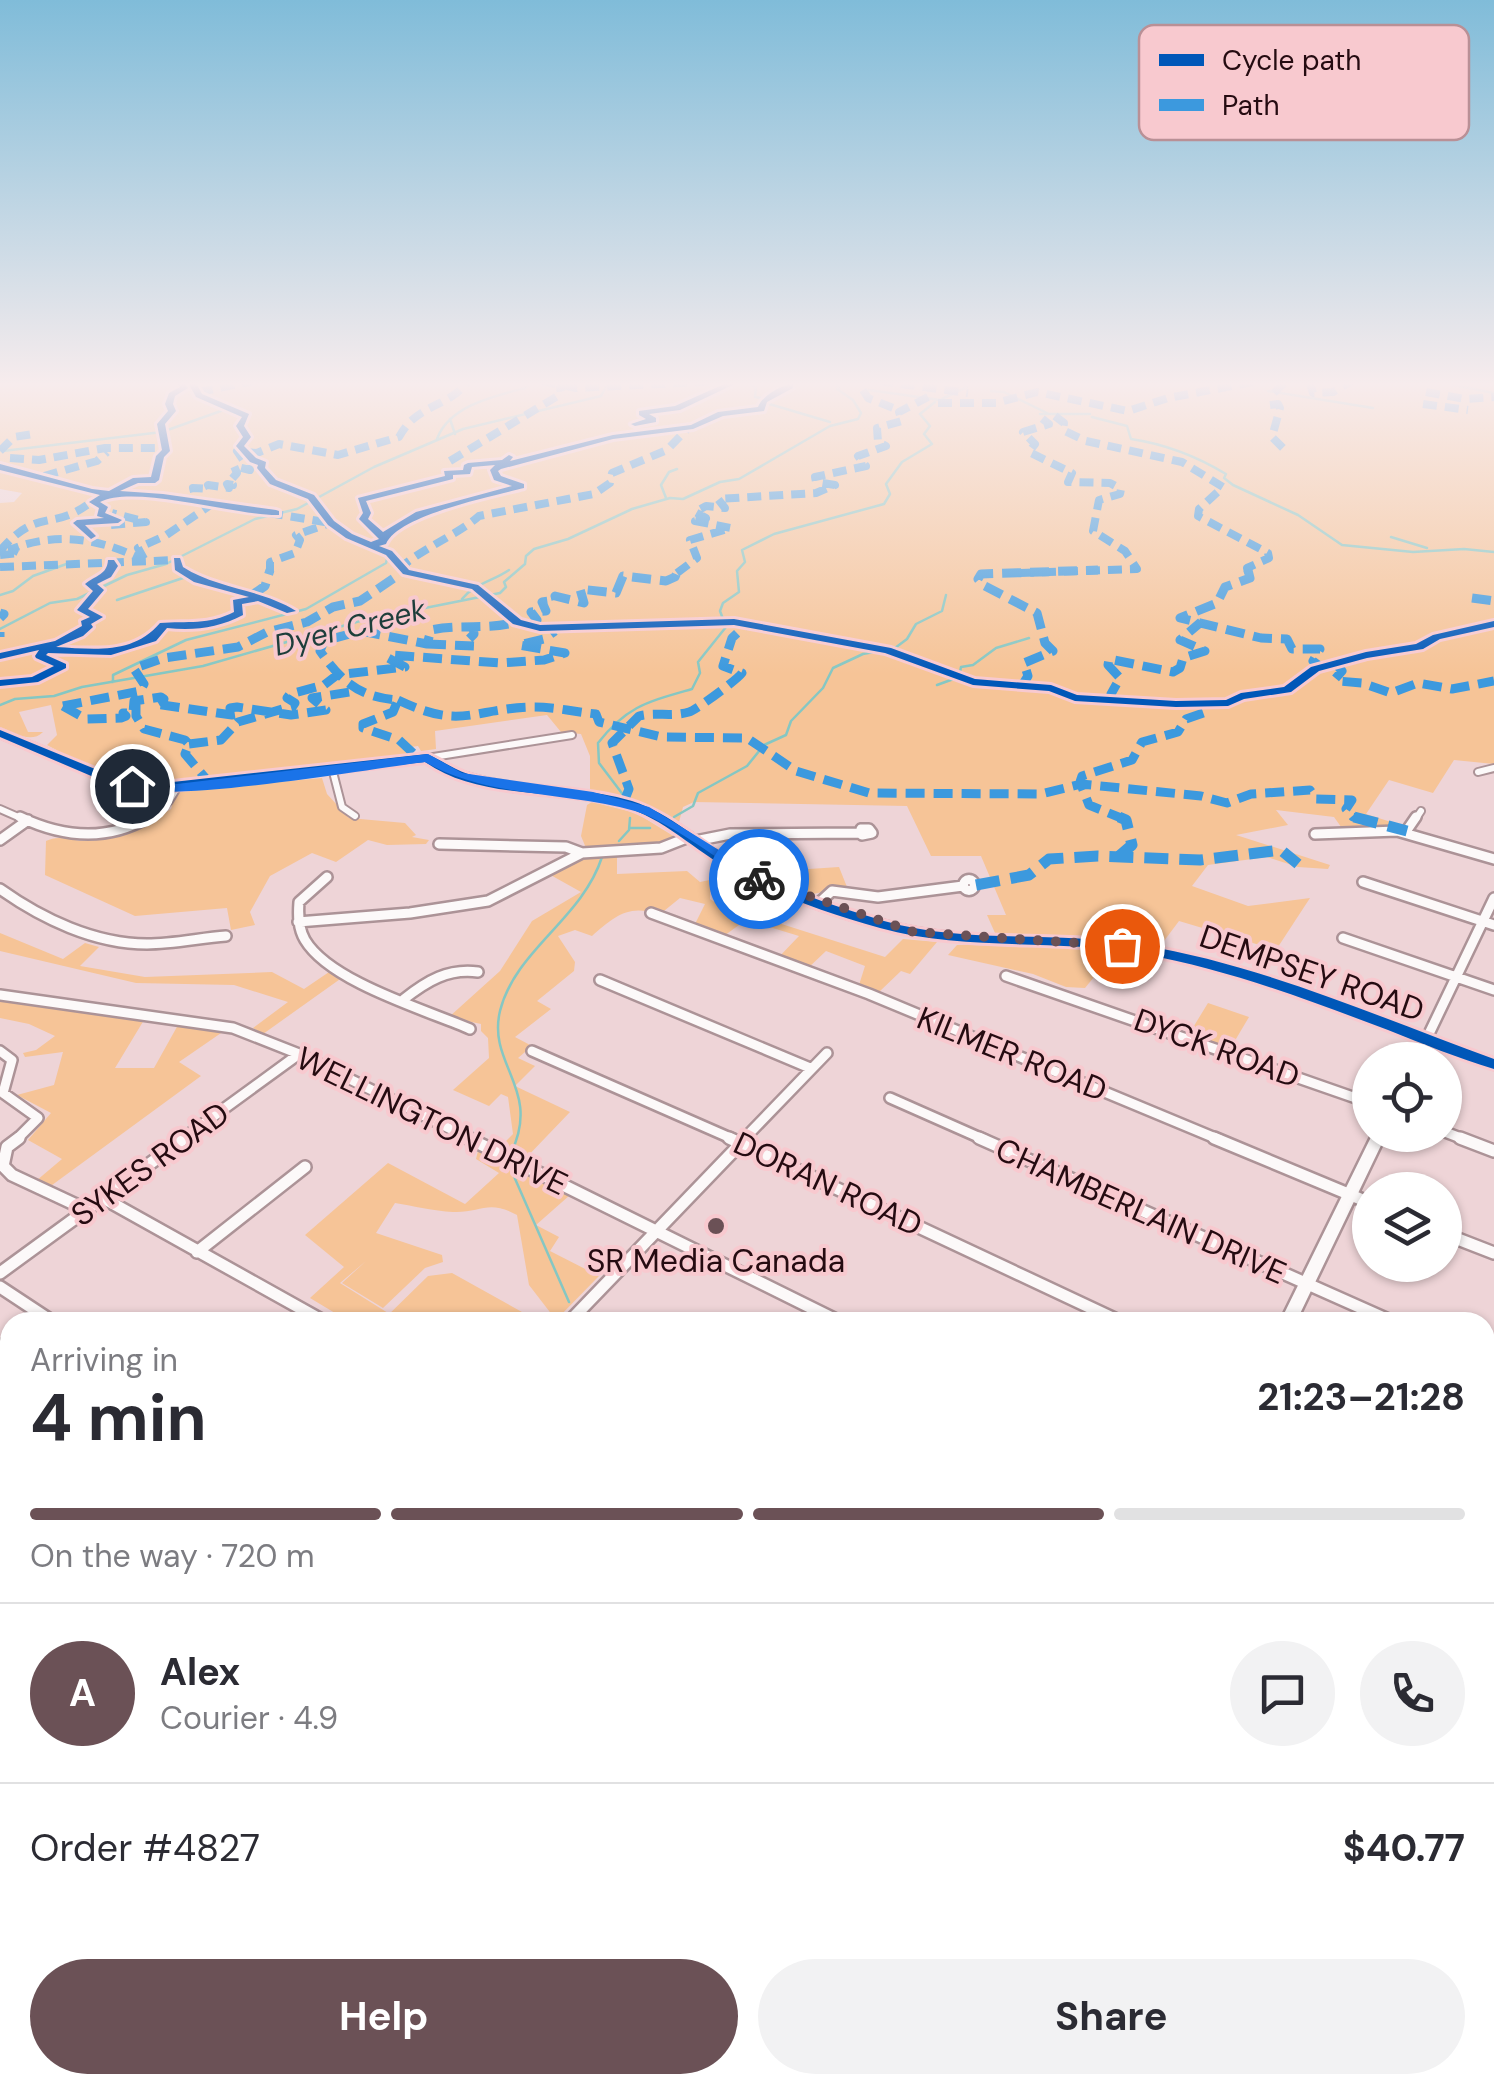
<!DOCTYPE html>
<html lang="en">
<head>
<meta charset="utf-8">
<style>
	:root { --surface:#fff; --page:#f2f2f3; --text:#2b2b33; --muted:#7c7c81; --line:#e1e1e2; --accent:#6b5156 }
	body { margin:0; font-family:"DM Sans",sans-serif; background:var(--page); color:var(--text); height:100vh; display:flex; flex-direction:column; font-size:38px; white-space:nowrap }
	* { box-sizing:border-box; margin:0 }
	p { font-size:32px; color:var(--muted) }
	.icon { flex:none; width:55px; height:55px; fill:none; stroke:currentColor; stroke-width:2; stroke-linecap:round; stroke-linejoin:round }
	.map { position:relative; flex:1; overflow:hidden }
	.details { position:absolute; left:0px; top:1312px; width:1495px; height:782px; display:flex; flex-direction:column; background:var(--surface); border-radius:30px 30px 0 0; box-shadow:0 2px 8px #0004 }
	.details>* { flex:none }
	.controls { position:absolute; left:1352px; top:1042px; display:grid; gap:20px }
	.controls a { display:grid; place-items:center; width:110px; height:110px; border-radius:50%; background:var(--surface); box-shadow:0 2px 8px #0004; font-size:50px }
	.pin { position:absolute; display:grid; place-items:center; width:85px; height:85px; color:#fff; margin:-42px; border:5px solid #fff; border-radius:50%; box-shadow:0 2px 10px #0007 }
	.courier { position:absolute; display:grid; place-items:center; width:100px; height:100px; margin:-50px; border:8px solid #1a73e8; border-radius:50%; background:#fff; color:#222; box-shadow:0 2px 12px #0007 }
	.summary em { font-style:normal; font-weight:700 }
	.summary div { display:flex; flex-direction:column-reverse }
	.summary { display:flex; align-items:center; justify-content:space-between; height:170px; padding:0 30px }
	h1 { font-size:65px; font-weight:700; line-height:75px }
	.bar { display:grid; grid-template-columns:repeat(4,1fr); gap:15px 10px; align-content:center; height:120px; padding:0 30px }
	.bar i { height:12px; border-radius:8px; background:var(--line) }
	.bar .current { background:var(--accent) }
	.bar p { grid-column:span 4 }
	.line { display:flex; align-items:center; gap:25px; padding:0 30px; border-top:2px solid var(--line) }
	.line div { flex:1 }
	.round { display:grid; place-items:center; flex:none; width:105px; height:105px; border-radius:52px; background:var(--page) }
	.button { display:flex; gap:20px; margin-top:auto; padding:20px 30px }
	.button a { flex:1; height:115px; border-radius:60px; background:var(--accent); color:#fff; font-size:40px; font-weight:700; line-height:115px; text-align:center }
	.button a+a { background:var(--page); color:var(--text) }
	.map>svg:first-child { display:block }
	.green { fill:#f6c497 }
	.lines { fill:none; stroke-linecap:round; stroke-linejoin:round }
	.stream-far1 { stroke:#85c7c3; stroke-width:2.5 }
	.stream { stroke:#85c7c3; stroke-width:4 }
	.street-far3-casing { stroke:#ac9397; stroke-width:10 }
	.street-far2-casing { stroke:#ac9397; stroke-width:14 }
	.street-far1-casing { stroke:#ac9397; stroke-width:16 }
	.street-casing { stroke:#ac9397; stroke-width:19 }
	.secondary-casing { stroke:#ac9397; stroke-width:5 }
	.street-far3 { stroke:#fcf9f9; stroke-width:6 }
	.street-far2 { stroke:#fcf9f9; stroke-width:9 }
	.street-far1 { stroke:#fcf9f9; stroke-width:11 }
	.street { stroke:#fcf9f9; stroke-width:14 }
	.secondary { fill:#fcf9f9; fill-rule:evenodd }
	.quiet-far2 { stroke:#3c99de; stroke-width:8; stroke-dasharray:14 8; stroke-linecap:butt }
	.quiet-far1 { stroke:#3c99de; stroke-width:9; stroke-dasharray:19 9; stroke-linecap:butt }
	.quiet { stroke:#3c99de; stroke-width:11; stroke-dasharray:24 11; stroke-linecap:butt }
	.cycleway-casing { stroke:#f8c9cf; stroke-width:6 }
	.cycleway { fill:#0057b8; fill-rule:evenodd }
	.route { fill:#1a73e8 }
	.done { stroke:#6b5156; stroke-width:10; stroke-dasharray:0 18 }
	.poi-dot { fill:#6b5156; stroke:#f8c9cf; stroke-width:4 }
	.labels { text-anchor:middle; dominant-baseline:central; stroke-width:8; stroke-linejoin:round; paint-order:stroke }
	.far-water-label { font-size:30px; font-style:italic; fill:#1d3e3b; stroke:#f8c9cf }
	.street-label { font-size:32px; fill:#250b11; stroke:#f8c9cf }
	.poi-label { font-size:32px; fill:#250b11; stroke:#f8c9cf }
	.key { fill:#f8c9cf; stroke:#b99096; stroke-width:2.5 }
	.key-label { font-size:28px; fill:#250b11 }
</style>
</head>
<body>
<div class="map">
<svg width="1494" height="2093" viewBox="0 0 1494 2093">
	<rect width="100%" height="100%" fill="#eed4d7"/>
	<path class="green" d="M0 381H1494V764L1454 760 1433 793 1389 780 1366 814 1391 822V829L1344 831 1334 817 1276 810 1288 825 1236 835 1330 865 1328 869 1298 867 1267 857 1208 865 1192 886 1248 906 1310 898 1276 950 1179 921 1161 945 1083 936 995 933 987 915H1006L981 856H931L907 806 694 802 683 807 679 822 633 801 590 792V756L581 734 561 732 547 715 435 731 436 749 421 751 418 746 411 747 408 757 226 779 210 776 204 781C142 786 102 774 47 745L57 735 51 705 19 712 28 732H43C31 744 15 733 0 727V503L14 502 22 493 0 489Z
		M322 778 327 794 349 818 405 823 416 835 412 837 429 840 426 844 387 845 368 840 336 862 312 853 270 876 250 912 255 925 231 930 227 908 135 916 45 875 46 841C59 834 72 841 86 841 116 840 145 823 171 809L175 795 182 791Z
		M592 802 636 813 675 837 659 844 586 848 581 836 587 805Z
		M617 855V874L687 871 700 882 724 877 727 881 710 892V899L716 903 885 957 903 939 937 942 910 974 901 971 879 992 859 985 865 966 826 951 806 970 777 959 799 936 746 920 721 938 693 928 705 904 680 898 659 915C629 903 614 917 592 936L575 930 558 936 575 962 574 971 537 1001 551 1009 515 1037 532 1046 518 1058 535 1066 515 1086 570 1112 523 1161 498 1149 513 1134 508 1097 501 1094 489 1106 453 1090 489 1058 488 1038 481 1031V1024L449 1017 500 971 532 921 581 892 547 873 585 858Z
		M757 861 794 870 839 867 847 887 813 894 750 867Z
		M0 933 63 959 85 943 99 947 80 966 145 977 272 972 304 989 332 970 343 977 263 1034 253 1028 288 1002 234 985 136 983 0 951Z
		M1026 943 1141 954 1127 973 1103 966 1085 988 1066 987 1033 974 948 955 957 945Z
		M0 1000 144 1020 115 1068H154L178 1025 224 1031 179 1062 201 1076 48 1188 36 1181 62 1159 28 1140 51 1113 17 1095 54 1085 63 1052 25 1057 23 1053 36 1050 55 1036 29 1024 0 1018Z
		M1208 1003 1249 1017 1230 1049 1189 1034Z
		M478 1151 570 1195 536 1225 559 1237 550 1251 599 1276 556 1320 529 1285 517 1215C488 1199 481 1213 453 1212 433 1211 414 1206 395 1203L376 1233 442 1255 443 1262 425 1268 383 1308 342 1283 366 1261 340 1283 388 1313 378 1322H350L310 1298 344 1267 305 1235 388 1163 465 1204 499 1173 476 1159Z
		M452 1273 531 1317 526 1322H381L428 1276Z
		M10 1450V1596L0 1605V1454Z
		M608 2085H757L752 2093H603Z
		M938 2085H1151L1148 2093H934Z"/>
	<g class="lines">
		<path class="stream-far1" d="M743 381H751
			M1439 382 1494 393
			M750 384 756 387 755 397 767 399 766 403 830 422
			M839 388 836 384 840 381
			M869 390 940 400
			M991 391 1004 392 1049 414
			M1268 391 1373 408
			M942 399 967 387 962 381
			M1040 414H1090
			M1092 417 1127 426 1131 439C1165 444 1196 456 1226 474L1224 478 1233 485 1298 515 1342 545 1413 552 1464 549 1494 552
			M450 419 455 434
			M437 439C449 406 494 396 525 388L533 381
			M3 451 162 432 232 407
			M666 498 661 485 669 472 677 469
			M1391 537 1427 548
			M0 595 13 591 33 576 72 562
			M462 599C474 584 493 581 509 570
			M117 600 195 574
			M0 629 50 603 77 599 127 575 166 564 255 519 297 509 374 467 463 429 601 396 606 387 625 381
			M113 682V675L186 640 306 609 386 563 389 550
			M937 685 959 677 961 667 973 665 996 648 1029 638
			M0 705 15 699 54 696 82 687 203 666 360 621 500 593 506 587 504 582 525 564 526 556 534 549 568 539 632 509 670 498 683 499 720 482 739 479 830 426 858 419 861 413 853 400 837 389
			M624 796 599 763 598 743C627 706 647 702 692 689L700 673 698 662 726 627 720 611 723 603 739 592 737 571 745 562 742 550 774 534 884 504 890 494 886 484 902 462 932 444 924 434 930 426 920 414 935 402
			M674 817 693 806 698 793 747 766 764 745 786 735 791 721 823 688 833 668 863 654 895 648 907 639 916 624 942 611 946 595
			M631 828H650
			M619 841 629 830 630 818
			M511 1153C542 1089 487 1065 500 1011 515 950 582 919 602 857
			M509 1165 569 1302
			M0 1506 10 1503"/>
		<path class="stream" d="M657 2085 699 2093
			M643 2093 647 2085
			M741 2093 756 2085"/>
		<g class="street-far3-casing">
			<path id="street-far3" d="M427 758 572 735
				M333 772 342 807 355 816
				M1478 772 1494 768
				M0 809 25 820
				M145 820 169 801 177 788
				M1415 820 1421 811"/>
		</g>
		<g class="street-far2-casing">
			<path id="street-far2" d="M20 817C62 837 107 842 149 817
				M861 829H869L872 833 862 835Z
				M1405 833 1416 817
				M1315 834 1397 831 1494 859
				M0 840 28 820
				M695 841 730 834 859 833
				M439 844 566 847 582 853
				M327 877 299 902C298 915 298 928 305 940 330 982 426 1010 470 1029
				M963.5 885a5.5 5.5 0 1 1 11 0a5.5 5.5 0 1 1-11 0Z
				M1363 882 1494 925
				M0 889C42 919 95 944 147 944 173 944 200 938 226 936
				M820 902 832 891 878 897 963 886
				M651 913 869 994 1220 1140
				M298 922 410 913 488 901 582 853 661 848 689 837
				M1343 938 1494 990
				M1006 976 1370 1103
				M600 980 810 1068
				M0 995 233 1028 299 1054 473 1140
				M404 999C427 981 448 968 478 972
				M1426 1040 1494 898
				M0 1051 12 1060 3 1093 38 1118 16 1140
				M532 1051 735 1140
				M890 1098 985 1140
				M1445 1132 1466 1140
				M181 1140 299 1054
				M743 1140 827 1053"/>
		</g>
		<g class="street-far1-casing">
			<path id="street-far1" d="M19 1138 7 1147 3 1166 12 1175 87 1210
				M468 1138 840 1322
				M729 1138 1121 1322
				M979 1138 1393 1322
				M1214 1138 1370 1203
				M1460 1138 1494 1151
				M103 1198 325 1322
				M1445 1234 1494 1253
				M197 1252 305 1167
				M0 1273 185 1138
				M0 1287 53 1322
				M569 1322 746 1138
				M0 1348 10 1340
				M1485 1363 1494 1367
				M1485 1492 1494 1496"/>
		</g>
		<g class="street-casing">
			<path id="street" d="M1485 1652 1494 1657
				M0 1689 10 1680
				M1485 1841 1494 1846
				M0 1928 10 1917
				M1485 2054 1494 2059
				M374 2085 383 2093
				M400 2093 406 2085
				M1175 2093 1178 2085
				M1462 2093 1464 2085"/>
		</g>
		<g class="secondary-casing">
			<path id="secondary" d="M0 730 117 778 155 785 427 755C441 761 453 770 468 774 521 790 579 785 632 802 671 814 701 843 736 863 782 889 834 907 884 921 968 945 1056 931 1141 945 1263 966 1378 1018 1494 1059V1069L1430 1046 1423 1060H1409L1418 1041C1327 1007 1234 967 1137 952 1052 939 965 950 881 928 829 914 774 895 727 867 692 847 662 817 623 806 559 788 481 801 425 761L155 791 110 783 0 737Z
				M1372 1135H1386L1296 1322H1280Z
				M902 2085H927L924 2093H899Z"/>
		</g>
		<use href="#street-far3" class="street-far3"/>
		<use href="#street-far2" class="street-far2"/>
		<use href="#street-far1" class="street-far1"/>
		<use href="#street" class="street"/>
		<use href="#secondary" class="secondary"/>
		<path class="quiet-far2" d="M542 381 576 388 721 381
			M879 381 968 393
			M1309 381 1313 393 1333 392 1352 381
			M863 390 868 398 901 411
			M199 392 253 381
			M1426 392 1465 399 1494 397
			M1274 393 1286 381
			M938 403H996L1037 392 1128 411 1168 398 1259 381
			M1423 404 1468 410
			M1270 405 1278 404 1280 408 1272 437 1283 448
			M1055 416 1064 423 1063 430 1086 441 1182 462 1223 487 1199 509 1198 516 1268 553 1269 558 1247 568 1248 573
			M0 451 14 437 33 434
			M10 458 39 460 105 448H164
			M450 461 561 394 560 387 575 381
			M44 476 97 461 107 452
			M194 492 193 488 210 489 208 485 229 488 227 484 233 485 230 481 237 473 234 466 250 470 237 451 257 453 279 444 338 455 399 437C417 403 449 408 468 381
			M269 513 331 523
			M111 525 146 522 112 513
			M0 551C36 508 52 530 87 505
			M0 555 20 553 12 549C55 532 98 538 139 558
			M144 559 138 548 165 536 212 504
			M0 567 177 560 178 566
			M270 573V562L295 553 300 540 296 535 327 524
			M405 573 406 563C430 545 461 532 479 516L594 494 610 483 612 473 667 450 687 429
			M677 573 697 558 690 540 731 528 695 521 706 518 695 512 706 506 725 508 718 499 816 493 835 485 816 482 815 477 866 466 858 456 886 446 878 442 877 428 902 421 899 412 928 397
			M1020 573 1137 569 1125 551 1093 531 1099 500 1120 494 1121 489 1110 483 1068 482 1072 473 1029 452 1035 444 1023 432 1049 424 1039 416"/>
		<path class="quiet-far1" d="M1248 570 1250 578 1225 587 1217 603 1180 618 1261 638 1287 639 1292 649H1320L1313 661 1321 667
			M252 595 265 586 270 570
			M1472 598 1494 601
			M0 613 4 614 0 618
			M534 626 537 620 531 612 546 611 542 602 556 600 555 596 584 603 580 589 616 593 623 576 666 581 675 577 678 570
			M0 632V637
			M427 644 474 646 469 639 474 634 473 625
			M1336 664 1342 671 1335 679 1338 681 1362 683 1391 693 1418 683 1452 689 1494 681
			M1021 687 1028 676 1024 663 1053 651 1045 643 1037 613 983 585 978 579 981 574 1098 570
			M398 700C463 731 472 708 534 707 554 707 576 712 596 714L599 722 662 737 747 738 796 771 869 793 1041 794 1081 784 1201 796 1227 803 1251 794 1310 790 1316 799 1352 800 1346 809 1353 817 1364 820
			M1114 701 1111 694 1120 678 1108 665 1109 659 1173 672 1180 668 1183 658 1205 651 1180 640 1201 622
			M136 702V716L144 729 185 740 189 744 185 754 207 780
			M63 706 140 691 144 684 134 669 138 667 164 658 238 647 267 632 307 622 333 607 360 601 406 570
			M63 706 86 719 121 718 126 716 123 713H133L134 701 161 697 164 699 155 704 232 715 239 714 230 708 237 707 291 715 326 710 312 698 356 691
			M189 744 221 740 238 722 293 706 295 703 287 698 290 694 324 685 337 675 405 667 388 658 391 655 500 663 544 660 565 653 519 645 544 639 555 631
			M413 753 399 740 363 728V724L393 712 398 700C359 697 342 682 320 651L324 641 361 631 427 644 431 630C460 624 488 630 517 622
			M625 799 629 789 612 743 639 716C655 712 673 717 689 712 696 710 737 680 742 673L723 666 732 638 747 624
			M1126 820 1089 805 1080 782 1082 776 1132 760 1142 742 1178 732 1186 719 1209 711"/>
		<path class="quiet" d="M1354 817 1407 831
			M1118 857 1132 845 1126 820 1119 817
			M976 885 1029 875 1049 859 1098 856 1200 860 1281 850 1298 864"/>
		<g class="cycleway-casing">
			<path id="cycleway" d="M175 381H183L188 388 175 396 173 404 176 411 165 424 170 451 164 457 159 480 155 483H138L120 491 163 494 276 510 279 511V515C236 516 134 484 100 502L108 507 105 513 122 520 118 523 85 525 96 536 91 539 73 523 77 520 104 518 97 516 99 508 89 502 100 495 0 470V464L92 489 109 491 133 478 151 477 156 456 162 450 157 424 168 411 165 404 169 393 180 387Z
				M187 381H195L202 394 249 414 244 426 251 437 244 446 256 458 266 462 265 468 276 480 314 495 334 521 352 534 371 542 379 539 359 519 363 513 358 498 445 476 444 471 463 470 464 465 468 463 502 460 509 455 513 457 510 461 613 435 691 425 718 412 758 407C762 396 781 385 793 384V388L767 402 764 411 723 416 693 429 613 439 501 469 498 471 501 476 524 484V488C493 496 398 515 386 544L379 546 392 551 409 570 478 585 521 620 540 625 734 619 891 648 975 679 1051 685 1077 695 1176 701 1226 700 1241 693 1284 687 1311 667 1366 652 1416 644 1433 635 1494 621V627L1440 639 1423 649 1367 658 1319 671 1291 692 1244 699 1228 706 1176 707 1075 701 1049 691 973 685 885 653 734 625 540 631 513 624 472 589 403 574 386 555 346 538 328 525 308 499 270 484 257 468 258 465 250 462 236 446 243 437 236 426 242 417 196 397ZM495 465 490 470 494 480 512 486 416 512 383 532 368 519 371 513 366 501 453 479V475L470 474 472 467Z
				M731 381 739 382 680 410 649 414 656 418V422L635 426 631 424 646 419 639 415V411L675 406Z
				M174 558H180L183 567C217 589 261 589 296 611L287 613 258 601 242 604 243 615C218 628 194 631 167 628L156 641 111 655 48 653 46 655 66 664V668L38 682 0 686V680L32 677 54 666 36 658 35 656 39 650 0 659V653L55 641 82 626 81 621 90 617 77 610 93 591 85 584C96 575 107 575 108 560H114L118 566 111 577 97 584 104 590 88 609 103 617 91 624 93 627 83 636 56 647C94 649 133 655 160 623 187 621 209 625 234 612L233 600 249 597 194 582 175 570Z
				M0 730 117 778 155 784 427 754C441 760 453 769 468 774 521 790 579 785 632 801 671 814 701 843 736 863 782 889 834 906 884 921 968 945 1056 930 1141 945 1263 965 1378 1017 1494 1059V1069C1458 1058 1423 1044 1388 1030 1308 1000 1227 969 1143 954 1056 938 966 952 880 928 830 914 778 896 732 871 695 851 664 818 622 806 558 788 481 801 425 762L155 792 110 784 0 737Z"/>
		</g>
		<use href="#cycleway" class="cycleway"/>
	</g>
	<linearGradient id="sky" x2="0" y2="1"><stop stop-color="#80bcd9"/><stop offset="0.57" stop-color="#f7eced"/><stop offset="1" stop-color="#f7eced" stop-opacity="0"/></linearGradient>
	<rect width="1494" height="674" fill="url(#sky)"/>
	<path class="route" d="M428 754 462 773 593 792 649 807 766 879 754 882C722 862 668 821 635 811 566 791 487 798 425 762 375 768 158 806 126 786L132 782 177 784Z"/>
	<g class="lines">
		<path class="done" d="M759 879 914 932 1122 946"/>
	</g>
	<circle class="poi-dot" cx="716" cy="1226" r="10"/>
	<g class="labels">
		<g class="far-water-label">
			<text transform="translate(350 627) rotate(-14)">Dyer Creek</text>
		</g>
		<g class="street-label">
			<text transform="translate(1312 973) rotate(19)">DEMPSEY ROAD</text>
			<text transform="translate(1217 1048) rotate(20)">DYCK ROAD</text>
			<text transform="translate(1012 1054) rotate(22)">KILMER ROAD</text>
			<text transform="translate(432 1121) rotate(26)">WELLINGTON DRIVE</text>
			<text transform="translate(150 1164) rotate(-36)">SYKES ROAD</text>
			<text transform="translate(828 1184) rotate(25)">DORAN ROAD</text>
			<text transform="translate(1141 1211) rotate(24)">CHAMBERLAIN DRIVE</text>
		</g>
		<g class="poi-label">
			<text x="716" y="1261">SR Media Canada</text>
		</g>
	</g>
	<rect x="1139" y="25" width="330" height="115" rx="15" class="key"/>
	<rect x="1159" y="54" width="45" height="12" fill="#0057b8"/>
	<rect x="1159" y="99" width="45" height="12" fill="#3c99de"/>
	<g class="key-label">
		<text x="1222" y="70">Cycle path</text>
		<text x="1222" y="115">Path</text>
	</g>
</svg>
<div class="controls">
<a><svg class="icon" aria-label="locate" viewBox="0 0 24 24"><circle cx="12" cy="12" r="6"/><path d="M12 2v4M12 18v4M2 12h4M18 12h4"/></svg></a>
<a><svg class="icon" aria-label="layers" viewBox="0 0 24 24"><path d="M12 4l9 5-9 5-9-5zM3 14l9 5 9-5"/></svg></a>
</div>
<div class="pin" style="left:1122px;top:946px;background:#ea580c"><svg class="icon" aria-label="bag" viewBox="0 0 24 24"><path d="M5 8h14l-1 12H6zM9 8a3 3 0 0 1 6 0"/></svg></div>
<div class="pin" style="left:132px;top:786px;background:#1f2937"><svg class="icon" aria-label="home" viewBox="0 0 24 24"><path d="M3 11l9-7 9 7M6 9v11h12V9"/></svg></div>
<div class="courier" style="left:759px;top:879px"><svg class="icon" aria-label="bike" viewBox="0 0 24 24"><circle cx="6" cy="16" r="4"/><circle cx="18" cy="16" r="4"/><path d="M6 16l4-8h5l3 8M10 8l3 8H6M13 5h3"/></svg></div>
<section class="details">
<div class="summary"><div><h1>4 min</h1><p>Arriving in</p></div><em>21:23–21:28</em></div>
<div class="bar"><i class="current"></i><i class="current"></i><i class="current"></i><i></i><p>On the way · 720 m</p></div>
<div class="line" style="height:180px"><b class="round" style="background:var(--accent);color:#fff">A</b><div><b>Alex</b><p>Courier · 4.9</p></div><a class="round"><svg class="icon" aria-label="chat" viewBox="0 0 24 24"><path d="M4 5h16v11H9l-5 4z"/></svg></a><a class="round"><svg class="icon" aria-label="phone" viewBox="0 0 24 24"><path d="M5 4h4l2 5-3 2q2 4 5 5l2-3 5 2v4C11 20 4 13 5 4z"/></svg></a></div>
<div class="line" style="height:130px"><div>Order #4827</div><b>$40.77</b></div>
<div class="button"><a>Help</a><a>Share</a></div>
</section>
</div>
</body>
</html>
